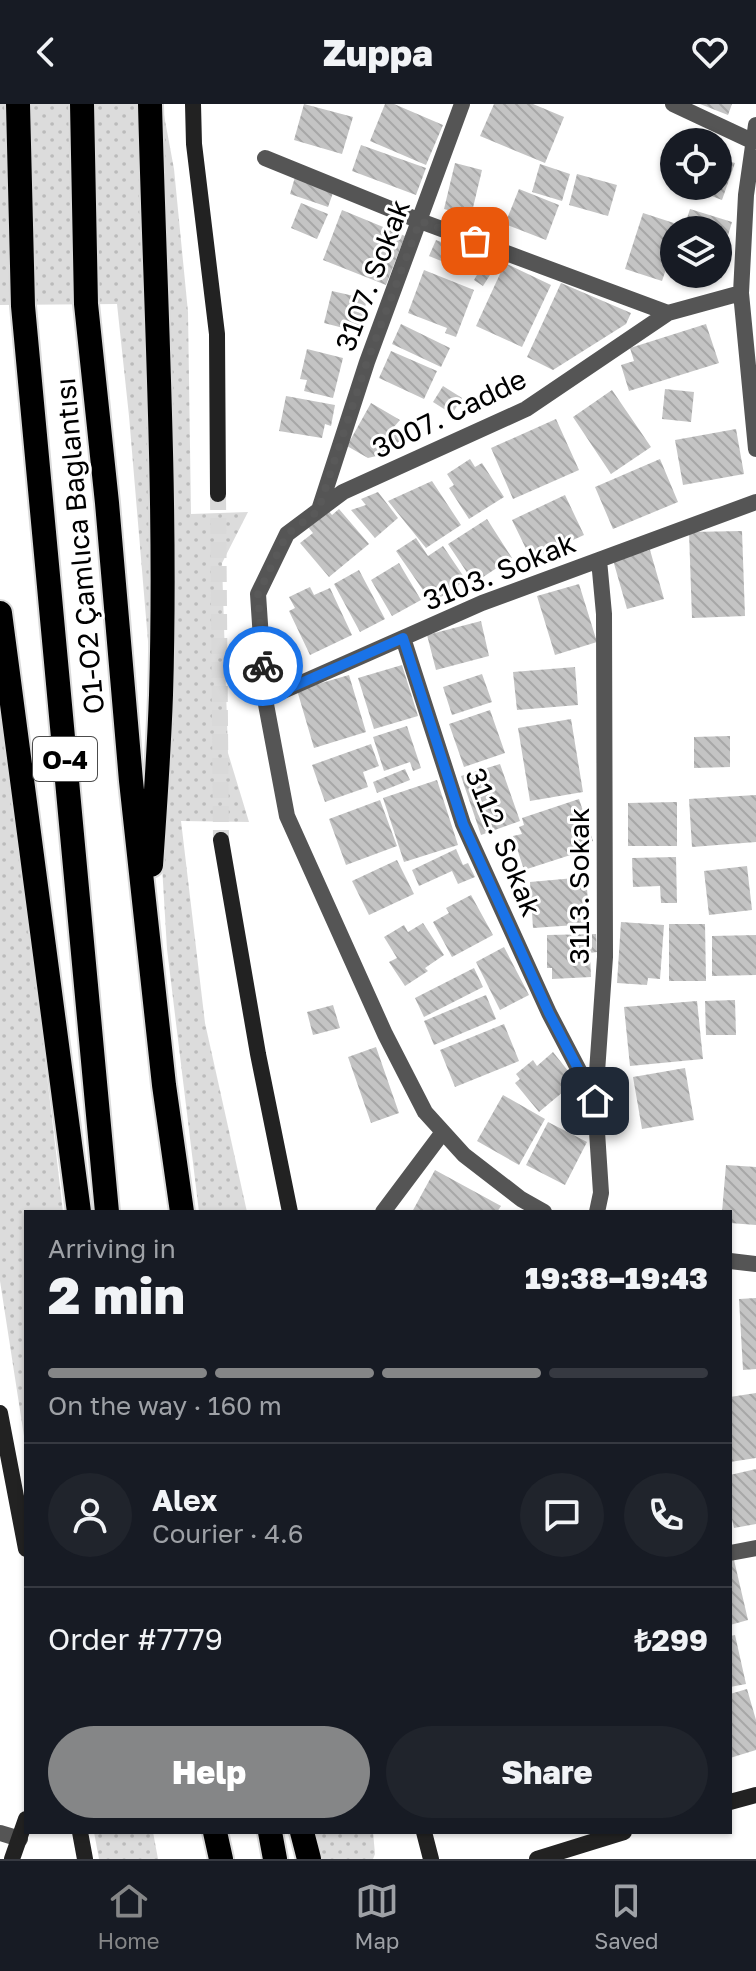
<!DOCTYPE html>
<html lang="en">
<head>
<meta charset="utf-8">
<style>
	:root { --surface:#171b24; --page:#20242c; --text:#f1f3f6; --muted:#9ea1a6; --line:#363941; --accent:#858687 }
	body { margin:0; font-family:"Golos Text",sans-serif; background:var(--page); color:var(--text); height:100vh; display:flex; flex-direction:column; font-size:30px; white-space:nowrap }
	* { box-sizing:border-box; margin:0 }
	p { font-size:26px; color:var(--muted) }
	.icon { flex:none; width:44px; height:44px; fill:none; stroke:currentColor; stroke-width:2; stroke-linecap:round; stroke-linejoin:round }
	.map { position:relative; flex:1; overflow:hidden }
	.side { position:absolute; left:24px; top:1106px; width:708px; height:624px; display:flex; flex-direction:column; background:var(--surface); border-radius:0px; box-shadow:0 2px 6px #0004 }
	.side>* { flex:none }
	.buttons { position:absolute; left:660px; top:24px; display:grid; gap:16px }
	.buttons a { display:grid; place-items:center; width:72px; height:72px; border-radius:50%; background:var(--surface); box-shadow:0 2px 6px #0004; font-size:40px }
	.pin { position:absolute; display:grid; place-items:center; width:68px; height:68px; color:#fff; margin:-34px; border-radius:16px; box-shadow:0 4px 12px #0006 }
	.courier { position:absolute; display:grid; place-items:center; width:80px; height:80px; margin:-40px; border:6px solid #1a73e8; border-radius:50%; background:#fff; color:#222; box-shadow:0 2px 10px #0007 }
	.summary em { font-style:normal; font-weight:800 }
	.summary div { display:flex; flex-direction:column-reverse }
	.summary { display:flex; align-items:center; justify-content:space-between; height:136px; padding:0 24px }
	h1 { font-size:52px; font-weight:800; line-height:60px }
	.bar { display:grid; grid-template-columns:repeat(4,1fr); gap:12px 8px; align-content:center; height:96px; padding:0 24px }
	.bar i { height:10px; border-radius:6px; background:var(--line) }
	.bar .active { background:var(--accent) }
	.bar p { grid-column:span 4 }
	.line { display:flex; align-items:center; gap:20px; padding:0 24px; border-top:2px solid var(--line) }
	.line div { flex:1 }
	.round { display:grid; place-items:center; flex:none; width:84px; height:84px; border-radius:42px; background:var(--page) }
	.primary-button { display:flex; gap:16px; margin-top:auto; padding:16px 24px }
	.primary-button a { flex:1; height:92px; border-radius:48px; background:var(--accent); color:#fff; font-size:32px; font-weight:800; line-height:92px; text-align:center }
	.primary-button a+a { background:var(--page); color:var(--text) }
	header { display:flex; justify-content:space-between; align-items:center; height:104px; padding:0 24px; background:var(--surface); font-size:36px; font-weight:800 }
	.tabs { display:flex; justify-content:space-around; align-items:center; height:112px; border-top:2px solid var(--line); background:var(--surface); font-size:22px; color:var(--muted) }
	.tabs a { display:grid; justify-items:center; gap:4px }
	.tabs .active { color:var(--accent) }
	.map>svg:first-child { display:block }
	.grass { fill:url(#grass-dots) }
	.building { fill:url(#building-back-hatch) }
	.lines { fill:none; stroke-linecap:round; stroke-linejoin:round }
	.secondary-tunnel { stroke:#d9d9d9; stroke-width:16; stroke-dasharray:16 8; stroke-linecap:butt }
	.highway-casing { stroke:#dbdbdb; stroke-width:28 }
	.street { stroke:#555; stroke-width:16 }
	.secondary { stroke:#222; stroke-width:16 }
	.highway { stroke:#000; stroke-width:24 }
	.done { stroke:#595959; stroke-width:8; stroke-dasharray:0 14.4 }
	.route { stroke:#1a73e8; stroke-width:10 }
	.labels { text-anchor:middle; dominant-baseline:central; stroke-width:6; stroke-linejoin:round; paint-order:stroke }
	.shield { fill:#fff; stroke:#4c4c4c; stroke-width:2 }
	.shield-label { font-size:26px; font-weight:bold; fill:#000 }
	.street-label { font-size:28px; fill:#000; stroke:#fff }
</style>
</head>
<body>
<header><svg class="icon" aria-label="back" viewBox="0 0 24 24"><path d="M15 5l-7 7 7 7"/></svg>Zuppa<svg class="icon" aria-label="heart" viewBox="0 0 24 24"><path d="M12 20l-8-8c-3-5 5-10 8-4 3-6 11-1 8 4z"/></svg></header>
<div class="map">
<svg width="756" height="1755" viewBox="0 0 756 1755">
	<defs>
		<pattern id="grass-dots" width="8" height="8" patternUnits="userSpaceOnUse" patternTransform="scale(2)"><rect width="8" height="8" fill="#dcdcdc"/><path d="M2 2h.1M6 6h.1" fill="none" stroke="#bbb" stroke-width="1.8" stroke-linecap="round"/></pattern>
		<pattern id="building-back-hatch" width="6" height="6" patternUnits="userSpaceOnUse" patternTransform="scale(2)"><rect width="6" height="6" fill="#c4c4c4"/><path d="M-1 5l2 2M0 0l6 6M5-1l2 2" fill="none" stroke="#a7a7a7"/></pattern>
	</defs>
	<rect width="100%" height="100%" fill="#fff"/>
	<path class="grass" d="M0 0H162L174 65 188 208 191 410 248 408 222 459 228 649 249 718 181 717 205 919 247 1108H199L167 845 150 561 129 312 117 200 0 201Z
		M0 571 63 1108H26V1345L0 1177Z
		M94 1728H153L158 1755H99Z
		M316 1728H373L375 1750 373 1755H323Z"/>
	<path class="building" d="M304 0 353 13 342 50 294 36Z
		M385 0H394L443 21 426 61 370 37Z
		M494 0H533L564 13 545 59 480 32Z
		M700 0H732L728 11Z
		M361 41 426 64 416 91 352 67Z
		M718 45 730 50 728 57 735 59 722 96 685 82H718Z
		M455 59 482 66 471 112 444 105Z
		M540 60 570 70 562 97 532 88Z
		M577 70 617 81 608 112 569 101Z
		M295 73 334 86 328 103 290 90Z
		M519 85 559 101 546 136 505 120Z
		M301 99 328 110 317 135 291 124Z
		M690 105 732 118 719 162 718 126H683Z
		M342 106 405 132 386 181 323 156Z
		M643 109 680 121 679 126H674V141L662 177 625 165Z
		M436 136 468 148 461 165 429 152Z
		M485 157 495 163 483 182 474 176Z
		M505 159 551 181 522 243 476 222Z
		M424 166 474 186 456 233 445 229 447 224 408 209Z
		M561 179 631 209 626 220 553 266 527 253Z
		M332 187 367 195 359 228 324 219Z
		M401 220 450 244 441 263 392 240Z
		M706 220 719 259 629 287 621 261 634 257 630 244Z
		M307 245 343 254 333 294 304 287 307 276 300 275Z
		M391 247 437 267 424 295 379 274Z
		M443 282 462 294 452 310 433 298Z
		M665 285 694 288 691 318 662 315Z
		M612 286 651 343 611 370 573 313Z
		M286 292 335 301 331 322 325 320 322 334 279 327Z
		M371 299 400 316 393 324 405 332 385 350 368 354 347 342Z
		M556 315 579 366 513 395 491 344Z
		M736 325 744 370 683 381 675 336Z
		M470 355 475 363 482 359 504 393 469 415 449 384 454 381 447 370Z
		M660 355 678 398 613 425 595 383Z
		M432 377 461 421 426 444 388 397Z
		M378 388 398 414 375 434 351 406 366 401 361 395Z
		M565 391 584 431 531 455 512 416Z
		M339 405 369 440 329 473 300 439 313 429 308 423 328 406 332 411Z
		M487 415 512 454 474 479 448 440Z
		M742 427 745 512 692 514 689 428Z
		M416 434 428 452 443 442 466 476 432 499 396 447Z
		M650 446 664 495 627 505 613 456Z
		M399 459 421 496 392 512 371 476Z
		M359 466 385 515 360 528 334 480Z
		M579 480 597 538 555 551 537 492Z
		M310 483 314 491 330 484 352 531 310 551 289 507 295 504 289 493Z
		M481 517 489 552 436 566 427 531Z
		M402 561 418 612 374 625 358 574Z
		M575 563 578 601 517 606 513 568Z
		M482 570 492 598 452 611 443 583Z
		M349 571 366 628 314 644 297 586Z
		M490 606 505 649 464 663 449 620Z
		M571 615 583 688 530 697 518 624Z
		M407 622 421 664 413 667 410 658 384 667 373 633Z
		M730 632V663L694 664V633Z
		M371 640 379 662 363 668 368 683 325 698 312 661Z
		M500 660 520 717 481 731 461 672Z
		M405 665 410 676 377 689 373 678Z
		M437 676 458 741 404 758 383 694Z
		M756 691V738L692 743 689 695Z
		M579 695 593 737 584 740 586 746 524 766 513 732 522 730 519 723 524 721 522 714Z
		M380 696 397 742 346 761 329 715Z
		M677 698V742H628V699Z
		M456 745 463 761 468 759 475 773 458 780 452 767 419 782 412 766Z
		M676 753 677 799H661L660 782 633 783 632 754Z
		M397 756 414 790 369 811 352 777Z
		M747 762 752 806 709 811 704 767Z
		M586 773 590 820 533 824 530 778Z
		M471 791 493 831 452 853 433 818 449 809 446 804Z
		M621 818 664 821 660 875 648 874 647 881 617 879Z
		M423 819 444 851 425 864 428 867 405 882 389 858 397 854 384 833 404 821 408 828Z
		M669 820H705L706 877H669Z
		M596 830 597 848 590 849 591 873 552 875V864H547V831Z
		M756 831V871L712 872V832Z
		M504 843 529 891 500 906 476 858Z
		M474 864 483 883 424 913 415 894Z
		M486 891 496 915 434 941 424 917Z
		M735 896 736 931H706L705 897Z
		M697 897 703 955 630 962 624 903Z
		M333 901 340 924 313 931 307 908Z
		M504 920 519 957 455 983 440 946Z
		M376 943 399 1009 371 1019 348 953Z
		M553 948 576 977 539 1008 515 979 520 975 516 970 533 956 537 962Z
		M685 964 694 1016 642 1025 633 973Z
		M503 991 545 1015 519 1061 477 1037Z
		M548 1018 587 1038 565 1081 526 1061Z
		M726 1061 756 1063V1121L730 1119V1108H722Z
		M435 1066 501 1102 497 1108H412Z
		M756 1194V1265L743 1266 739 1195Z
		M756 1289V1354L730 1358V1293Z
		M756 1365V1420L734 1424 730 1407V1371Z
		M734 1456 748 1516 730 1521V1457Z
		M735 1531 746 1580 730 1583V1532Z
		M747 1585 756 1616V1646L730 1654V1590Z"/>
	<g class="lines">
		<path class="secondary-tunnel" d="M218 390 221 736"/>
		<g class="highway-casing">
			<path id="highway" d="M18 0 23 202 107 1108
				M82 0 86 200 107 399 131 677 164 981 182 1108
				M150 0C155 197 167 394 161 591 159 648 155 704 151 761
				M0 509 79 1108
				M215 1728 221 1755
				M270 1728 275 1755
				M302 1728 309 1755"/>
		</g>
		<path class="street" d="M673 0 754 38
			M756 21 746 91 741 189 756 345
			M265 54 420 117 668 209
			M319 406 367 258 462 0
			M403 534 463 720 549 909 595 997
			M265 595 482 499 756 398
			M383 1108 443 1028
			M544 1108 521 1095 464 1051 425 1008 385 930 287 712 265 595 258 490 287 430 343 388 526 305 668 209 741 189
			M597 1108 601 1089 595 997 605 853 604 510 599 456
			M730 1157 756 1160
			M730 1449 756 1444
			M0 1729 20 1735"/>
		<path class="secondary" d="M193 0 194 40 217 230 218 390
			M221 736 258 950 290 1108
			M0 1309 26 1445
			M730 1698 756 1691
			M80 1728 85 1755
			M424 1728 431 1755
			M12 1755 26 1715
			M537 1755 624 1728"/>
		<use href="#highway" class="highway"/>
	</g>
	<g class="lines">
		<path class="done" d="M263 562 258 490 287 430 318 407 367 258 420 117 475 137"/>
		<path class="route" d="M263 562 265 595 403 534 463 720 549 909 595 997"/>
	</g>
	<g class="labels">
		<rect class="shield" x="33" y="633" width="64" height="44" rx="6"/>
		<g class="shield-label">
			<text x="65" y="655">O-4</text>
		</g>
		<g class="street-label">
			<text transform="translate(372 171) rotate(-69)">3107. Sokak</text>
			<text transform="translate(449 309) rotate(-26)">3007. Cadde</text>
			<text transform="translate(79 442) rotate(-95)">O1-O2 Çamlıca Bağlantısı</text>
			<text transform="translate(499 467) rotate(-22)">3103. Sokak</text>
			<text transform="translate(504 738) rotate(68)">3112. Sokak</text>
			<text transform="translate(578 782) rotate(-90)">3113. Sokak</text>
		</g>
	</g>
</svg>
<div class="buttons">
<a><svg class="icon" aria-label="locate" viewBox="0 0 24 24"><circle cx="12" cy="12" r="6"/><path d="M12 2v4M12 18v4M2 12h4M18 12h4"/></svg></a>
<a><svg class="icon" aria-label="layers" viewBox="0 0 24 24"><path d="M12 4l9 5-9 5-9-5zM3 14l9 5 9-5"/></svg></a>
</div>
<div class="pin" style="left:475px;top:137px;background:#ea580c"><svg class="icon" aria-label="bag" viewBox="0 0 24 24"><path d="M5 8h14l-1 12H6zM9 8a3 3 0 0 1 6 0"/></svg></div>
<div class="pin" style="left:595px;top:997px;background:#1f2937"><svg class="icon" aria-label="home" viewBox="0 0 24 24"><path d="M3 11l9-7 9 7M6 9v11h12V9"/></svg></div>
<div class="courier" style="left:263px;top:562px"><svg class="icon" aria-label="bike" viewBox="0 0 24 24"><circle cx="6" cy="16" r="4"/><circle cx="18" cy="16" r="4"/><path d="M6 16l4-8h5l3 8M10 8l3 8H6M13 5h3"/></svg></div>
<section class="side">
<div class="summary"><div><h1>2 min</h1><p>Arriving in</p></div><em>19:38–19:43</em></div>
<div class="bar"><i class="active"></i><i class="active"></i><i class="active"></i><i></i><p>On the way · 160 m</p></div>
<div class="line" style="height:144px"><a class="round"><svg class="icon" aria-label="person" viewBox="0 0 24 24"><circle cx="12" cy="8" r="4"/><path d="M4 21q1-7 8-7t8 7"/></svg></a><div><b>Alex</b><p>Courier · 4.6</p></div><a class="round"><svg class="icon" aria-label="chat" viewBox="0 0 24 24"><path d="M4 5h16v11H9l-5 4z"/></svg></a><a class="round"><svg class="icon" aria-label="phone" viewBox="0 0 24 24"><path d="M5 4h4l2 5-3 2q2 4 5 5l2-3 5 2v4C11 20 4 13 5 4z"/></svg></a></div>
<div class="line" style="height:104px"><div>Order #7779</div><b>₺299</b></div>
<div class="primary-button"><a>Help</a><a>Share</a></div>
</section>
</div>
<nav class="tabs">
<a class="active"><svg class="icon" aria-label="home" viewBox="0 0 24 24"><path d="M3 11l9-7 9 7M6 9v11h12V9"/></svg>Home</a>
<a><svg class="icon" aria-label="map" viewBox="0 0 24 24"><path d="M3 6l6-2 6 2 6-2v14l-6 2-6-2-6 2zM9 4v14M15 6v14"/></svg>Map</a>
<a><svg class="icon" aria-label="saved" viewBox="0 0 24 24"><path d="M7 4h10v16l-5-4-5 4z"/></svg>Saved</a>
</nav>
</body>
</html>
